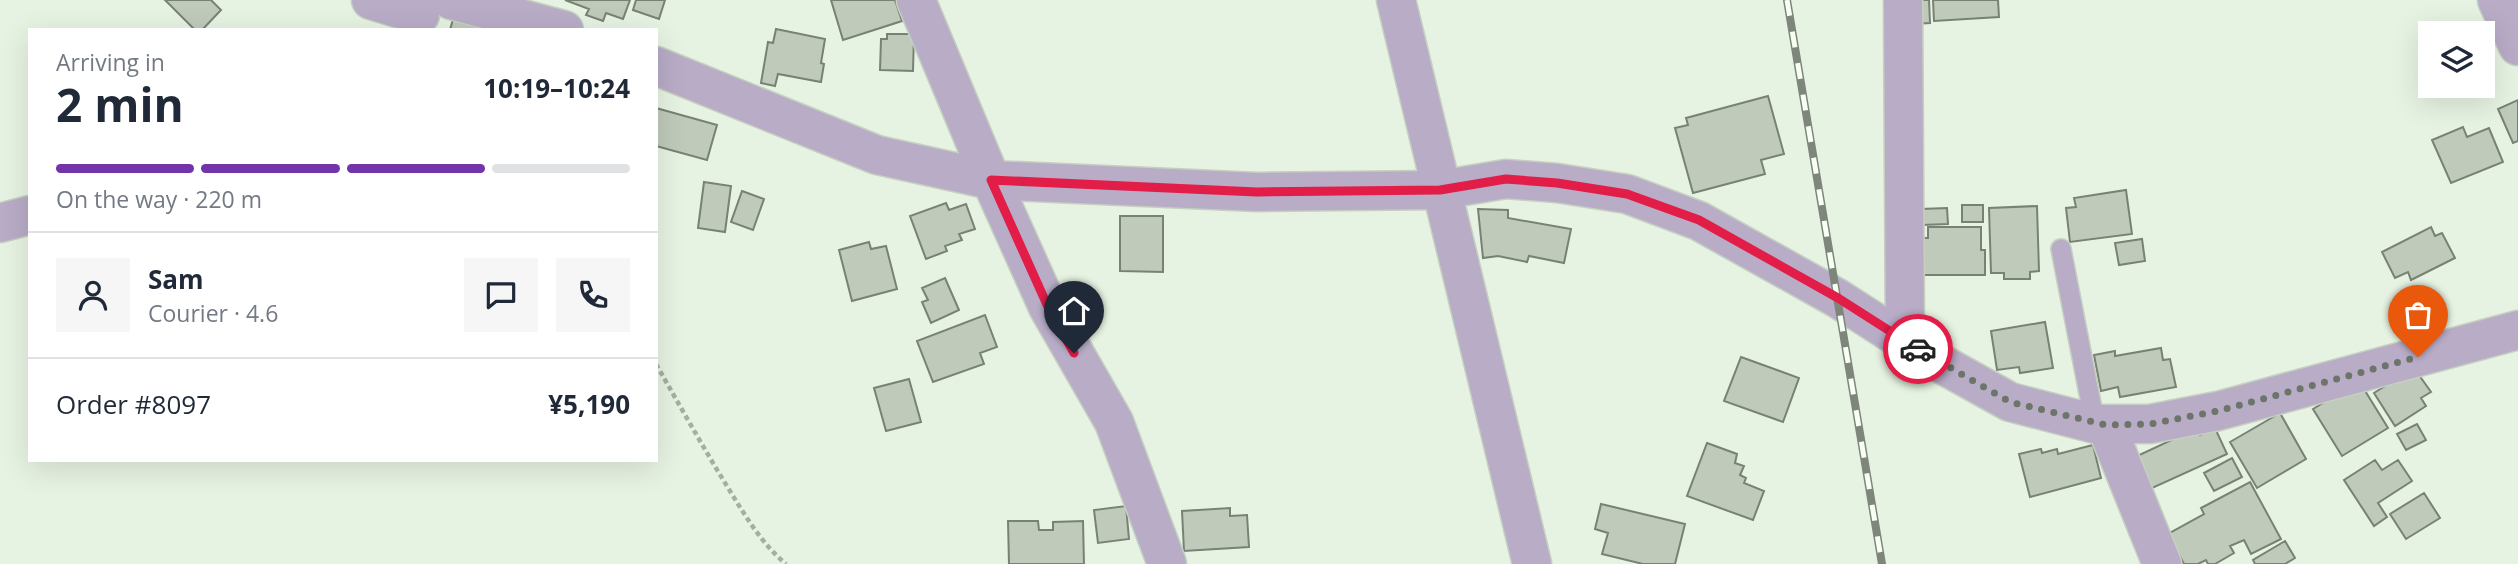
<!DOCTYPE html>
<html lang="en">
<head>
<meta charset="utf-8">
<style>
	:root { --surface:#fff; --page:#f6f6f7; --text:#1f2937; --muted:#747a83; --line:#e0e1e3; --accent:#7334a9 }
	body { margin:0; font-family:"Open Sans",sans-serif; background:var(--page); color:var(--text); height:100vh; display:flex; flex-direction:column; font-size:26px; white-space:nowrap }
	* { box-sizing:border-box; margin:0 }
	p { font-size:23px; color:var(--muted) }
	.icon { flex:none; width:38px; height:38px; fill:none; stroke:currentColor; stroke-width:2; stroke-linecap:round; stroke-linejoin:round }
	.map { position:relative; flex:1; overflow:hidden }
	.panel { position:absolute; left:28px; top:28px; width:630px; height:434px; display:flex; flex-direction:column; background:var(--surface); border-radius:0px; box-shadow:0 7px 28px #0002 }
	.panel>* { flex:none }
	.buttons { position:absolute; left:2418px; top:21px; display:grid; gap:14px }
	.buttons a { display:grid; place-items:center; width:77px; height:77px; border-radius:0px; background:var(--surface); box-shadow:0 7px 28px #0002; font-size:35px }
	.pin { position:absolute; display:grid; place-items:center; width:60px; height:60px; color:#fff; margin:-72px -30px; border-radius:50% 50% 50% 0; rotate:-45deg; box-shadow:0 0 7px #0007 }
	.pin .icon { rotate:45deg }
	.courier { position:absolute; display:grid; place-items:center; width:70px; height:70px; margin:-35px; border:5px solid #e11d48; border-radius:50%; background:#fff; color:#222; box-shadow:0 2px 9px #0007 }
	.overview em { font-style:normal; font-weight:700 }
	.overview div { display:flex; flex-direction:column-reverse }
	.overview { display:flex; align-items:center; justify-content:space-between; height:119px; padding:0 28px }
	h1 { font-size:46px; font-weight:700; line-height:52px }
	.bar { display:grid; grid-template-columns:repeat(4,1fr); gap:10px 7px; align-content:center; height:84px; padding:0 28px }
	.bar i { height:9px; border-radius:5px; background:var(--line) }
	.bar .current { background:var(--accent) }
	.bar p { grid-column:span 4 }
	.line { display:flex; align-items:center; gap:18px; padding:0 28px; border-top:2px solid var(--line) }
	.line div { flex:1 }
	.round { display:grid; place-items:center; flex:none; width:74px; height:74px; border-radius:0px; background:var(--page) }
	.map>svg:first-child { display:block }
	.building { fill:#bfcaba; stroke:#788274; stroke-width:2 }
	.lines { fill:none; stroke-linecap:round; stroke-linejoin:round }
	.service-casing { stroke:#c5d0c1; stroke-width:22 }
	.minor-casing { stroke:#c5d0c1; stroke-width:41 }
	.tertiary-casing { stroke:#c5d0c1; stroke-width:41 }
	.path { stroke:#a5aea1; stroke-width:4.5; stroke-dasharray:5 3.5; stroke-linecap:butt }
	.service { stroke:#b8acc7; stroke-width:19 }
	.minor { stroke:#b8acc7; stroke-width:38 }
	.tertiary { stroke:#b8acc7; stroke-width:38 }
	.rail-casing { stroke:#7e867b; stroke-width:8 }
	.rail { stroke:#f6fff2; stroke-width:5; stroke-dasharray:16; stroke-linecap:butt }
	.done { stroke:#6d746a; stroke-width:7; stroke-dasharray:0 12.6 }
	.route { stroke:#e11d48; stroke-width:9 }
</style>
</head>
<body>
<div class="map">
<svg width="2518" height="564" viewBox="0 0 2518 564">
	<rect width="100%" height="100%" fill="#e7f3e2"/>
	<path class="building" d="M165 0H211L221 10 202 30H195Z
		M565 0H630L623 19 606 13 603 21 586 15 589 9Z
		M636 0H665L659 19 633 10Z
		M831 0H895L902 21 843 40Z
		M1912 0H1929L1930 23 1913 24Z
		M1933 0H1998L1999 17 1934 21Z
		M453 19 491 30H450Z
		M776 29 825 39 821 63 824 64 821 82 778 74 775 86 761 83 768 42 773 43Z
		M887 34H914L913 71 880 70 881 39H887Z
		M1768 96 1784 154 1761 160 1765 174 1693 193 1675 128 1688 125 1686 118Z
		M2518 100V141L2513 143 2498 109Z
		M656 108 717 125 707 160 656 146Z
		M2463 127 2467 137 2489 128 2503 162 2451 183 2432 140Z
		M704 182 731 186 725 232 698 228Z
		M2126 190 2132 234 2070 242 2066 208 2076 207 2074 198Z
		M742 191 764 199 753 230 731 222Z
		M946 203 949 210 966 204 975 229 959 234 962 240 945 246 947 251 926 259 910 216Z
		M1962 205H1983V222H1962Z
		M2037 206 2039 271 2030 272V279H2004V273H1991L1989 208Z
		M1947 208 1948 224 1922 225 1921 209Z
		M1478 209 1508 210V218L1571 229 1564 263 1529 256 1527 262 1498 256 1483 258Z
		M1120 216H1163V272L1120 271Z
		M1928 227H1981V250H1985V275H1917V238H1928Z
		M2431 227 2435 236 2442 233 2455 258 2411 280 2408 272 2395 278 2382 252Z
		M2142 239 2145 261 2119 265 2115 243Z
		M869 242 871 249 886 246 897 289 852 301 839 250Z
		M945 278 959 310 931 323 922 302 928 300 922 288Z
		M985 315 997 347 980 353 984 364 933 382 917 341Z
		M2045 322 2053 368 2020 373 2019 367 1997 370 1991 331Z
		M2161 348 2163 360 2170 359 2176 387 2120 397 2118 387 2101 391 2094 355 2115 351V356Z
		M1741 357 1799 378 1783 422 1724 401Z
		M2414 368 2431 392 2421 398 2426 406 2395 426 2374 393Z
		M909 379 921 422 886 431 874 388Z
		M2359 381 2388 428 2342 456 2313 409Z
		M2280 413 2306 459 2257 488 2230 442Z
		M2417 424 2426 440 2406 450 2397 434Z
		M2197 428 2200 435 2215 428 2227 454 2150 489 2135 457Z
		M1707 443 1737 454 1735 463 1744 466 1740 475 1746 478 1744 483 1764 491 1753 520 1687 496Z
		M2093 445 2101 478 2030 497 2019 454 2041 449 2042 453 2057 449 2058 454Z
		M2232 458 2242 477 2214 491 2204 473Z
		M2375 460 2382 470 2398 460 2412 481 2378 503 2387 517 2374 526 2344 480Z
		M2250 482 2281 539 2251 554 2244 540 2230 546 2234 553 2215 564H2208L2206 560 2198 564H2184L2168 534 2204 514 2201 508Z
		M2424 493 2440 518 2406 539 2390 514Z
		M1601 504 1685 524 1675 564H1643L1602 554 1608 533 1595 529Z
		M1126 506 1129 539 1098 543 1094 510Z
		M1230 508V516L1247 515 1249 547 1184 551 1182 511Z
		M1008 521H1038L1039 530H1053V522L1083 521 1084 564H1009Z
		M2285 541 2295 558 2285 564H2255L2253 560Z"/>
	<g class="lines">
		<g class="service-casing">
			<path id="service" d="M2061 249 2095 424"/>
		</g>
		<g class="minor-casing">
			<path id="minor" d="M371 0 420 15
				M451 0 564 30
				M916 0 991 180 1048 307 1114 422 1167 564
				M1903 0 1905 340
				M2497 0 2518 46
				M656 66 877 155 991 180 1257 192 1440 190 1506 179 1557 183 1627 194 1699 221 1837 298 1929 357 2010 402 2095 424H2150L2218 411 2518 330
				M0 223 30 215
				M2106 425 2162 564"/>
		</g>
		<g class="tertiary-casing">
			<path id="tertiary" d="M1396 0 1532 564"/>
		</g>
		<path class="path" d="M656 364C680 406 704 449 730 491 746 517 762 544 786 564"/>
		<use href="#service" class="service"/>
		<use href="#minor" class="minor"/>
		<use href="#tertiary" class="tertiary"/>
		<g class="rail-casing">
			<path id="rail" d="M1787 0 1882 564"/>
		</g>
		<use href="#rail" class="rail"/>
	</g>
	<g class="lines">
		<path class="done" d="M1918 349 2010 402 2106 425 2150 424 2218 411 2418 357"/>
		<path class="route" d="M1074 353 1048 307 991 180 1257 192 1440 190 1506 179 1557 183 1627 194 1699 220 1838 298 1918 349"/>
	</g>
</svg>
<div class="buttons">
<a><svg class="icon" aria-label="layers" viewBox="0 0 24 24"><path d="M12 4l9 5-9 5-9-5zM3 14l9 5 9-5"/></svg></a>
</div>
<div class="pin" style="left:2418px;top:357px;background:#ea580c"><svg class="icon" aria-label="bag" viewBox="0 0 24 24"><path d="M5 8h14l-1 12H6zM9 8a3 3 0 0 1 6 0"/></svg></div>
<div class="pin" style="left:1074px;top:353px;background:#1f2937"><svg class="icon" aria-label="home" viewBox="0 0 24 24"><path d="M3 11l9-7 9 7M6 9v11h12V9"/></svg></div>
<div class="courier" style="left:1918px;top:349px"><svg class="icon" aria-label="car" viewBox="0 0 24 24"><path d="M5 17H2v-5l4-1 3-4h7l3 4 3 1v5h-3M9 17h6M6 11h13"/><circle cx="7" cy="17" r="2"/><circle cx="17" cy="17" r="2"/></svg></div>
<section class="panel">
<div class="overview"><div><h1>2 min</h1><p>Arriving in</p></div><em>10:19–10:24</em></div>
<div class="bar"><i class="current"></i><i class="current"></i><i class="current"></i><i></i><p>On the way · 220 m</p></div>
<div class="line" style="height:126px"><a class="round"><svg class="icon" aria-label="person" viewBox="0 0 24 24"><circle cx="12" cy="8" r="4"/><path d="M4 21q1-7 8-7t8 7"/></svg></a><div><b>Sam</b><p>Courier · 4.6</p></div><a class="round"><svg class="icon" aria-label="chat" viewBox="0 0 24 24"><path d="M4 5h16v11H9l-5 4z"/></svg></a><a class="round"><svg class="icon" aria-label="phone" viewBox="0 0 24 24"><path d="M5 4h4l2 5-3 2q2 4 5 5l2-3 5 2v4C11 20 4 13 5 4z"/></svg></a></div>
<div class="line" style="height:91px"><div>Order #8097</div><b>¥5,190</b></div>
</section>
</div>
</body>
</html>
